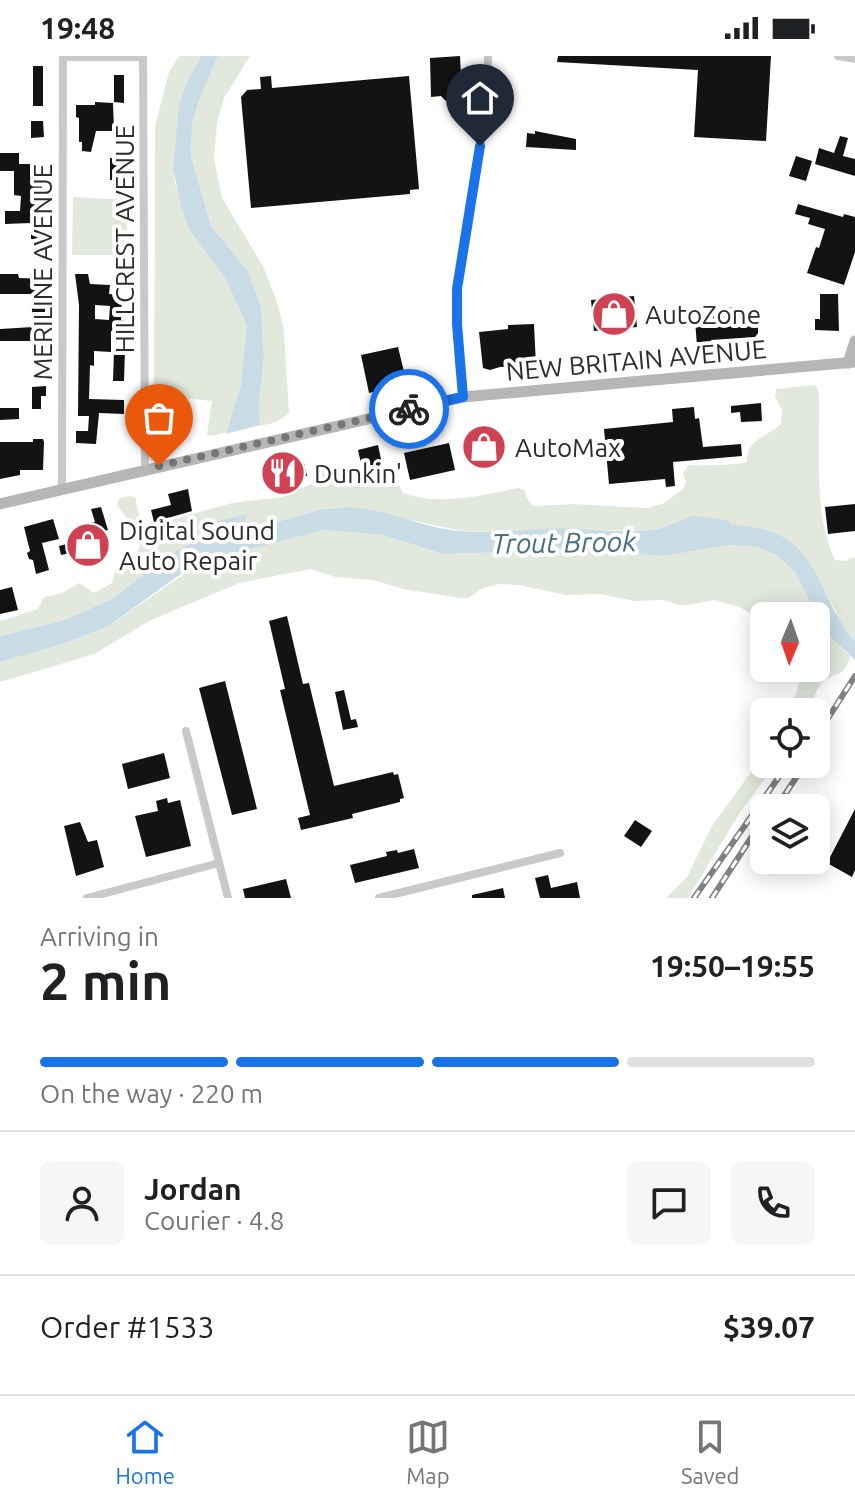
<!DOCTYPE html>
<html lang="en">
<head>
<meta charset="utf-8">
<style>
	:root { --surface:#fff; --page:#f6f6f6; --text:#202124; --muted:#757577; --line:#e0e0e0; --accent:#1a73e8 }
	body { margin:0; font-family:Ubuntu,sans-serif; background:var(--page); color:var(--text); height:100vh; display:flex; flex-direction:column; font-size:30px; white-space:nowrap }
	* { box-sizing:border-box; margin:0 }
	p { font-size:26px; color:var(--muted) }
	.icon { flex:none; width:44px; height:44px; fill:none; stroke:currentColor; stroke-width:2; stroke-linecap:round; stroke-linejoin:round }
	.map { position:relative; height:842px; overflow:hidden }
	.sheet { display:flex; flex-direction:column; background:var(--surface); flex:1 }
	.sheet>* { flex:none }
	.needle { width:52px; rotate:182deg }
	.controls { position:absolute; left:750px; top:546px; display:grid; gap:16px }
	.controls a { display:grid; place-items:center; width:80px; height:80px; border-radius:12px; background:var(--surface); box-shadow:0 4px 20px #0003; font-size:40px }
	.pin { position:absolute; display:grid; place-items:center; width:68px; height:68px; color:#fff; margin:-82px -34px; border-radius:50% 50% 50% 0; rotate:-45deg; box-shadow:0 0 8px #0007 }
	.pin .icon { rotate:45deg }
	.courier { position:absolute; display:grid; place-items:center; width:80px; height:80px; margin:-40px; border:6px solid #1a73e8; border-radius:50%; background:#fff; color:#222; box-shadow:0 2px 10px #0007 }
	.overview em { font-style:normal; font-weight:700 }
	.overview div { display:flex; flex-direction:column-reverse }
	.overview { display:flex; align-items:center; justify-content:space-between; height:136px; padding:0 40px }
	h1 { font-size:52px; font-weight:700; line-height:60px }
	.bar { display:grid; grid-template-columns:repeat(4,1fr); gap:12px 8px; align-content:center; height:96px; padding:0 40px }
	.bar i { height:10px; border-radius:6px; background:var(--line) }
	.bar .selected { background:var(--accent) }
	.bar p { grid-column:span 4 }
	.line { display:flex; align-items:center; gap:20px; padding:0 40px; border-top:2px solid var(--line) }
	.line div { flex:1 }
	.round { display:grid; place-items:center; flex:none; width:84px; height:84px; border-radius:12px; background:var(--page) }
	.status { display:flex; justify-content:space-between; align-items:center; height:56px; padding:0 40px; background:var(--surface); direction:ltr }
	.status svg { height:22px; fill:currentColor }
	.menu { display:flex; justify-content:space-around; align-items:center; height:112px; border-top:2px solid var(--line); background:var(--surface); font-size:22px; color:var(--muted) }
	.menu a { display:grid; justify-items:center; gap:4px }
	.menu .selected { color:var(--accent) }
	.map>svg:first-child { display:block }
	.green { fill:#e2e8db }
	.water { fill:#c9dce6 }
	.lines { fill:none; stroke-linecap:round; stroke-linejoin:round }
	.river { stroke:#c9dce6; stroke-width:18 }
	.building { fill:#131313; fill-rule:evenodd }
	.street { stroke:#c9c9c9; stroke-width:8 }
	.secondary { stroke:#b6b6b6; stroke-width:11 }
	.rail-casing { stroke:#818181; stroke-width:6 }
	.rail { stroke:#fff; stroke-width:3; stroke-dasharray:9; stroke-linecap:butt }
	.done { stroke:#767676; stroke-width:8; stroke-dasharray:0 14.4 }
	.route { stroke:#1a73e8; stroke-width:10 }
	.labels { text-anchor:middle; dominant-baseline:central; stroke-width:8; stroke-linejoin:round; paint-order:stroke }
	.street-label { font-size:26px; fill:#2c2c2c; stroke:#fff }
	.poi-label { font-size:26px; fill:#2c2c2c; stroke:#fff; text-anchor:start }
	.water-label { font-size:28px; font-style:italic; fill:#456e83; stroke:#fff }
</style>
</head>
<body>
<div class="status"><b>19:48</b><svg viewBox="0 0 49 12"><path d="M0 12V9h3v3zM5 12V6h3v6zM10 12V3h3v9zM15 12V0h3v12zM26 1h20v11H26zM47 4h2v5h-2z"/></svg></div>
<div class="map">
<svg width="855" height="842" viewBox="0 0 855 842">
	<rect width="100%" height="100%" fill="#fff"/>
	<path class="green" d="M179 0H201L185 30 179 49 174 124 189 173 226 224 247 270V277L239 339 227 376 210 380 207 378 212 345 175 341 170 344 167 350 168 388 164 392H158L154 381 155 70 169 16Z
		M218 0H250L224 42 217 67 214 103 222 142 264 212 278 249 284 275 289 357C280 365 271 369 260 369L259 347 264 303 261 251 248 215 211 170 191 100 192 68 199 44Z
		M73 141 128 144 126 199H72Z
		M813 329 816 330 819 338C820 390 813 459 835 504L845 505 855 501V585L841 570 836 555 809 507 783 481 753 471 709 469 631 475 562 472 496 476 462 475 350 451 323 453 255 472 246 470 245 458 213 466 204 480 169 498 112 543 64 564 0 580V565L38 553 44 541 62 537 79 527 94 537 112 527 116 511C121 507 127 505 133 500 153 484 124 462 117 448L120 442 129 440 135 441C138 452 138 467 150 470L232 447 282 441 314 427 319 416 325 413 361 421H390L399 429 403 437C440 450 480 440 518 432L524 434 529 446 534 450 573 448 648 452 663 448 684 432 686 426 683 417 689 409C699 410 740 409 747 406 746 383 767 381 781 368L782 354 775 340 776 333Z
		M324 474 383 479 443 498 481 497 543 491 664 500 729 489 756 491 775 498 795 516 824 575 850 600C844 623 835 615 823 626 815 633 813 647 808 656H790L801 621 798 612H816V560H764L763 566 740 551 714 544 682 550 663 544 635 545 599 538 566 539 519 529 499 528 483 532 468 542H461L403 533 373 524 335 521 311 513 239 527 151 564 94 598 0 626V606L60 589 107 571 190 514 228 499Z
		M764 698V708H776L741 755 688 842H666L687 821 712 770Z"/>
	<path class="water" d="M201 0H218L199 44 192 68 191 100 211 170 248 215 261 251 264 302 259 347 260 369 226 378 240 333 247 270 226 224 189 173 181 151 173 112 179 49 185 30Z
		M350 451C384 453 417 469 451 474 487 479 524 473 560 472 584 472 609 476 633 475 678 473 743 459 783 481 820 501 827 557 855 585V604L824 575 795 516 775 498 756 491 729 489 664 500 542 491 481 497 443 498 383 479 324 474 228 499 197 511 178 520 107 571 60 589 0 606V580L64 564 112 543 169 498 204 481 213 466 246 458V470L255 472 323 453Z"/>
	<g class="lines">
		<path class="river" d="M664 481 694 469 724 473"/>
	</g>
	<path class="building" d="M460 0 462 39 451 40 446 45 441 40 431 41 430 2Z
		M558 0H771L766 85 694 81 698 14 557 6Z
		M33 10H43V50H33Z
		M114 19H124V47L114 46Z
		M271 20 272 32 409 20 419 133 410 134V138L251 152 241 41 247 34 261 33 260 21Z
		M95 46 113 47 114 75H96L91 96 82 95V86H79V62L76 61V49H95Z
		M31 65H43L44 81 31 82Z
		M535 75 576 83V94L526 91 527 77 535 78Z
		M840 80 848 82 843 100 855 103V120L815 108 819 92 834 97Z
		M0 97H19V108H30V113L42 115V184L31 183V167L5 168V155H20L21 140 14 139V115H0Z
		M796 100 812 105 806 125 789 120Z
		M110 102 122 103V124H110Z
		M798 148 843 161 844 158 855 161V196L844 229 807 217 816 191 819 192 825 173 808 168 810 162 795 158Z
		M0 218H18L19 222 46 223 44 285H0V273L33 271 31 238H0Z
		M75 218H88L90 228 110 229 109 238 122 239 121 264H124V275H111V296L94 295V310L90 309 89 343 124 344V358L99 357 96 388 76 387V375H88L89 360H78L79 249ZM95 249 110 250 109 264 95 263Z
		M820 238H838L839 275 815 274V263H820Z
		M634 240 637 271 594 275 591 244Z
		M739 251 740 266 754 265 758 268V277L755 281 711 284 712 289 697 290 695 264 710 262 709 253Z
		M534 268 536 310 500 311 490 314 483 312 479 276 508 273V269Z
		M398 291 407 328 369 337 361 299Z
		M114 295H125L124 325H113Z
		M46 330V340H41V353H32V331Z
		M761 347 762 365 741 366 740 356 731 357V350Z
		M694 351 695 363 699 362 703 391 741 388 742 400 673 406 675 430 666 431 665 423 609 428 604 373 673 366 672 353Z
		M0 352H19V363L0 364Z
		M484 379V382L502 380 504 402 470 406 465 381Z
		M33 383H43L44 386 43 414H20V419L0 423V386H33Z
		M449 387 455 414 410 424 404 397Z
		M378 389 382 408 362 412 358 394Z
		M304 407 307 420 274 427 271 412Z
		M188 433 192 455 154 466 151 454 171 449 168 438Z
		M855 448V475L828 478 825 451Z
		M101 451 108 474 96 477 102 503 83 508 80 495 61 499 59 490 78 485 74 471 95 466 91 453Z
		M53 463 59 483 42 487 49 514 36 518 33 504 29 503 27 497 30 495 24 471Z
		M12 531 18 554 0 558V534Z
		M287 560 303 628 309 627 334 730 393 716 394 719 398 718 404 742 400 743V746L352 758 353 762 301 774 298 762 310 759 280 634 285 633 269 565Z
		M225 625 257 753 232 759 199 632Z
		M344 634 351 664 356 663 358 671 343 674 335 636Z
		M164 697 170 722 128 733 122 708Z
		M167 742 168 747 180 744 191 790 146 801 135 760 158 755 156 745Z
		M855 753V814L852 821 827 807Z
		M635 764 652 775 641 791 624 780Z
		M80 766 88 786 97 784 104 811 76 820 64 770Z
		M414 793 419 812 355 827 350 809 387 800 386 796 397 794 398 797Z
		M548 819 551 832 577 826 580 842H540L535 822Z
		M286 823 291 842H245L243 833Z
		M503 832 505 842H472V839Z"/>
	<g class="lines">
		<path class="street" d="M143 0 145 413
			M838 0 855 3
			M63 1H143
			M463 341C460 305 454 267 458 231 466 154 488 78 488 0
			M62 433 63 0
			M186 675 228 842
			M87 842 219 807
			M379 842 560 797"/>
		<path class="secondary" d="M848 307 855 285
			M0 448 463 341 855 306"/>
		<g class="rail-casing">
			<path id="rail" d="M816 681 855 620
				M776 752 805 708
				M694 842 788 708
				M712 842 764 762"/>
		</g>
		<use href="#rail" class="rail"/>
	</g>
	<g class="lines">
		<path class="done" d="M159 410 409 353"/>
		<path class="route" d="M409 353 463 341 457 268V233L480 90"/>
	</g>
	<defs>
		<g id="shop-disc" transform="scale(2.3)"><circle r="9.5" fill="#ce4253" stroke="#fff"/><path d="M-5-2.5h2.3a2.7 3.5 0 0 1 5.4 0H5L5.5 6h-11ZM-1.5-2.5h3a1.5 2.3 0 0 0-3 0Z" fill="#fff"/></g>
		<g id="restaurant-disc" transform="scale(2.3)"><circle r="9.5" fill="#ce4253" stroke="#fff"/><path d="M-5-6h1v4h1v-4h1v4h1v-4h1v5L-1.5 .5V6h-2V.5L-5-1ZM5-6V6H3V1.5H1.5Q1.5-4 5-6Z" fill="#fff"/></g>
	</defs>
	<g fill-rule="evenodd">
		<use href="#shop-disc" x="614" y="258"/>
		<use href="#shop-disc" x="484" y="391"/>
		<use href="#restaurant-disc" x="283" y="417"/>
		<use href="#shop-disc" x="88" y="489"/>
	</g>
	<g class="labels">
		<g class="street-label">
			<text transform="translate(124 183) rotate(-90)">HILLCREST AVENUE</text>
			<text transform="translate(42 216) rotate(-90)">MERILINE AVENUE</text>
			<text transform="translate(636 304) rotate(-5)">NEW BRITAIN AVENUE</text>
		</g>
		<g class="poi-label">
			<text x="645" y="258">AutoZone</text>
			<text x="515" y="391">AutoMax</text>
			<text x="314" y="417">Dunkin'</text>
			<text x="119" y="474">Digital Sound<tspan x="119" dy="30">Auto Repair</tspan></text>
		</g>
		<g class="water-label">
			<text transform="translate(564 486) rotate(-1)">Trout Brook</text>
		</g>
	</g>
</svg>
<div class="controls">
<a><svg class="needle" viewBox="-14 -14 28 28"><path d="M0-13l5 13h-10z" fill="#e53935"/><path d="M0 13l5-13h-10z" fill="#757577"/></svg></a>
<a><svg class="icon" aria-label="locate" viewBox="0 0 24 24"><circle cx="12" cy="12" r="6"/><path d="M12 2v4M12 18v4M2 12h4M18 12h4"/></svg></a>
<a><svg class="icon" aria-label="layers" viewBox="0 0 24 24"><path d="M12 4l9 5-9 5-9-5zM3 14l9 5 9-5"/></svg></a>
</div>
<div class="pin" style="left:159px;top:410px;background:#ea580c"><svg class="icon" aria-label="bag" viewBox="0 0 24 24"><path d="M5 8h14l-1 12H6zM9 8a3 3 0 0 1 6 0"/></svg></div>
<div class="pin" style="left:480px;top:90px;background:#1f2937"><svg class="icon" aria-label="home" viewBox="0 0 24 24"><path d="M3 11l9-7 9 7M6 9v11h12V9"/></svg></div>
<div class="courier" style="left:409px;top:353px"><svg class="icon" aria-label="bike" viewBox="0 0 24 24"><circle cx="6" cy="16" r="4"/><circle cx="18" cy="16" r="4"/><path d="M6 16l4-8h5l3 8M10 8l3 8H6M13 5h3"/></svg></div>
</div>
<section class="sheet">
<div class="overview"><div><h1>2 min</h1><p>Arriving in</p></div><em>19:50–19:55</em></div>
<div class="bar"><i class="selected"></i><i class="selected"></i><i class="selected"></i><i></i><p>On the way · 220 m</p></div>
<div class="line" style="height:144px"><a class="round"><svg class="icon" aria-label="person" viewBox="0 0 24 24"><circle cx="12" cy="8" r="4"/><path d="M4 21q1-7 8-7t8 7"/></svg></a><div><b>Jordan</b><p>Courier · 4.8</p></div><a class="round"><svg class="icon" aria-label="chat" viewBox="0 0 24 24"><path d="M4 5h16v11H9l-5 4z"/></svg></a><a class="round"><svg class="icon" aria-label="phone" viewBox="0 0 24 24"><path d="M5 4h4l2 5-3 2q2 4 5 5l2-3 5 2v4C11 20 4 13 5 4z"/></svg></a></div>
<div class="line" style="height:104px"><div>Order #1533</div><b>$39.07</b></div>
</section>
<nav class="menu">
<a class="selected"><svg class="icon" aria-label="home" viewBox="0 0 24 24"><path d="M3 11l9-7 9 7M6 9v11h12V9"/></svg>Home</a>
<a><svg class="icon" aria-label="map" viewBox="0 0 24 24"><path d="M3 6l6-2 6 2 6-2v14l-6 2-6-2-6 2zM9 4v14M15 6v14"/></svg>Map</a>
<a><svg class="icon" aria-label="saved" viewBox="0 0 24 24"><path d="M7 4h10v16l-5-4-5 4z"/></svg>Saved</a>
</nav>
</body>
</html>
